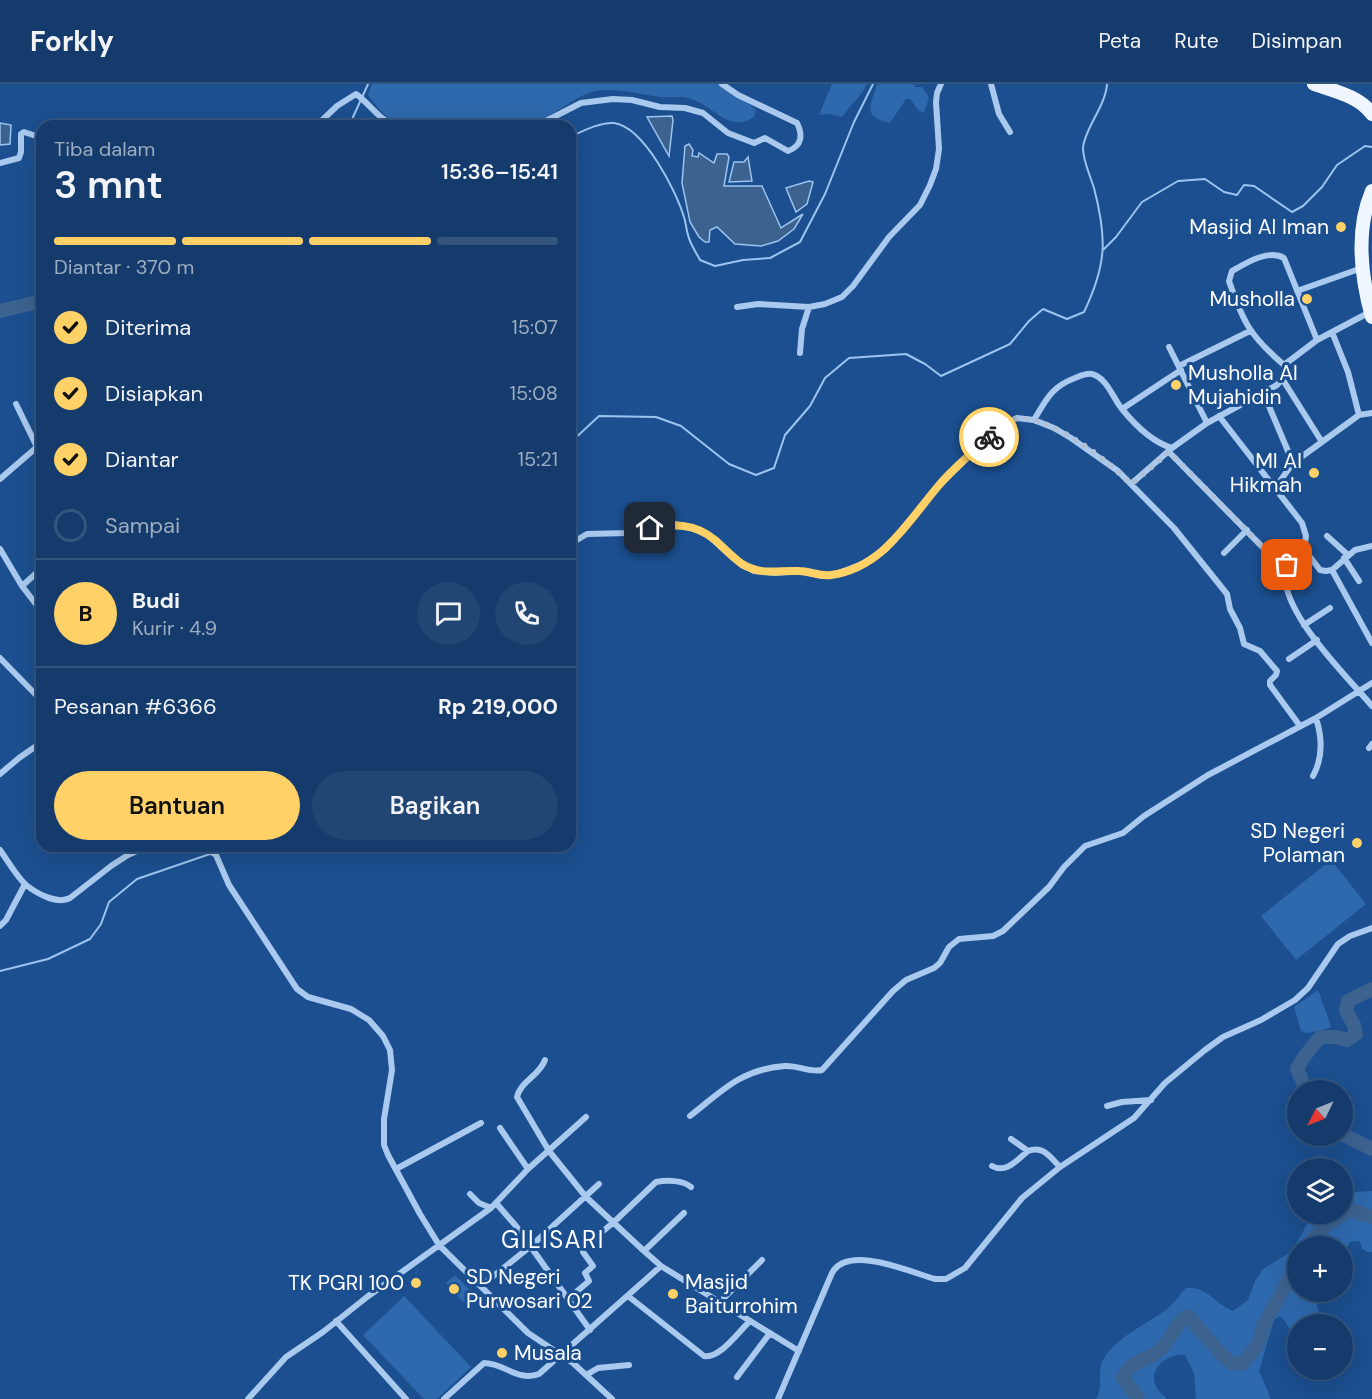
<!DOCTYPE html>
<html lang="id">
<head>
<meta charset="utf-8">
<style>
	:root { --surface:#143b6b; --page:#214673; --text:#f1f3f6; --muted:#9dadc1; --line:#33557e; --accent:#ffd166 }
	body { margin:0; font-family:"DM Sans",sans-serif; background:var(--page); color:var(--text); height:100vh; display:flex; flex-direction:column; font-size:22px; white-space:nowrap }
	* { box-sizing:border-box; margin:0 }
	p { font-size:20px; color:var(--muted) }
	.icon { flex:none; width:33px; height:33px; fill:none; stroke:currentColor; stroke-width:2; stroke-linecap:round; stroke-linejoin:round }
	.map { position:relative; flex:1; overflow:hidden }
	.panel { position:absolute; left:36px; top:36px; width:540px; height:732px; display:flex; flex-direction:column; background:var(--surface); border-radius:18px; box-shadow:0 6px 24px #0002,0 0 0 2px var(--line) }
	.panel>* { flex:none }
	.needle { width:39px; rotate:227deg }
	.controls { position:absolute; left:1287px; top:996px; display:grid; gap:12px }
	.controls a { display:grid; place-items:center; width:66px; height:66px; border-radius:50%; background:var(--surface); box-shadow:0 6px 24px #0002,0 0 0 2px var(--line); font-size:30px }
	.pin { position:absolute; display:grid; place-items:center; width:51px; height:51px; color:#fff; margin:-26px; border-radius:12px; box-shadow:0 3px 9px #0006 }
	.courier { position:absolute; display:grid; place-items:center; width:60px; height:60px; margin:-30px; border:4px solid #ffd166; border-radius:50%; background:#fff; color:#222; box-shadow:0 2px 8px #0007 }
	.head em { font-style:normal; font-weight:600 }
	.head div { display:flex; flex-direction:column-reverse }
	.head { display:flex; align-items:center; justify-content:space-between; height:102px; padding:0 18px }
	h1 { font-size:39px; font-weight:600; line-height:45px }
	.bar { display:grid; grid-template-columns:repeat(4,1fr); gap:9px 6px; align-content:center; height:72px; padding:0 18px }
	.bar i { height:8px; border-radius:4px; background:var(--line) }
	.bar .selected { background:var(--accent) }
	.bar p { grid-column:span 4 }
	.line { display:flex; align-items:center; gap:15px; padding:0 18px; border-top:2px solid var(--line) }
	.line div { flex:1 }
	.round { display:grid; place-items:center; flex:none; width:63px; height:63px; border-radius:32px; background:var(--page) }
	ol { padding:0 18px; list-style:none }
	li { display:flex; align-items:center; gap:18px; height:66px }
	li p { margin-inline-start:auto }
	li .icon { padding:6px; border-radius:50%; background:var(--accent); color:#111; stroke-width:4 }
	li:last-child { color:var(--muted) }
	li i { width:33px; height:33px; border:3px solid var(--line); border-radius:50% }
	.cta { display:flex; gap:12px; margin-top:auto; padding:12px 18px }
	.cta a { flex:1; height:69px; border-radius:36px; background:var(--accent); color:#111; font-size:24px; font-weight:600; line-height:69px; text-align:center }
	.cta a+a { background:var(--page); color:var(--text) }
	header { display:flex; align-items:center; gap:36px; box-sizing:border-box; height:84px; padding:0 30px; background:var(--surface); border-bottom:2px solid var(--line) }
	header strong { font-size:28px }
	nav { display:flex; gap:33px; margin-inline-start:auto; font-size:21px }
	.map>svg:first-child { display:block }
	.green { fill:#2e69ad }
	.water { fill:#3c6290; stroke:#9cc4f0; stroke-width:1.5 }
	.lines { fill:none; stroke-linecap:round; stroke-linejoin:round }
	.stream { stroke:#9cc4f0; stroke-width:2 }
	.river { stroke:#3c6290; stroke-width:14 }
	.street { stroke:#a9c9ee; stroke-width:6 }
	.primary { stroke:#f0f6ff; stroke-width:14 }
	.done { stroke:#afc1d8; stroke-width:6; stroke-dasharray:0 10.8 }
	.route { stroke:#ffd166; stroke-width:8 }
	.poi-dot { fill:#ffd166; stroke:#1b4f8f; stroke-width:2 }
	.labels { text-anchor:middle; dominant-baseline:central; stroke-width:6; stroke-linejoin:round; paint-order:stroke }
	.poi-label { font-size:21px; fill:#fff; stroke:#1b4f8f; text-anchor:end }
	.quarter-label { font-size:24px; letter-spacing:1.5px; fill:#fff; stroke:#1b4f8f }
</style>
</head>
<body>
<header>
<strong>Forkly</strong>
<nav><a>Peta</a><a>Rute</a><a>Disimpan</a></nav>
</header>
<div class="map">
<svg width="1372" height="1315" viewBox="0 0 1372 1315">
	<rect width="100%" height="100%" fill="#1b4f8f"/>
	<path class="green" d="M372 0H719L743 15 756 26 754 33C727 50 715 21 688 14 680 12 670 14 661 13 642 11 611 2 592 8 573 13 557 30 539 36 526 40 512 38 499 42H421L417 37C392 44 382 29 368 11Z
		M832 0H867C861 13 850 21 842 33L828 30 819 31Z
		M877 0H913L916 3H922L929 14 924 29 918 26 910 15H906L890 39C860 33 872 20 877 0Z
		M1331 776 1366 820 1296 876 1261 832Z
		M1318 906 1331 942 1330 944 1307 949 1301 947 1294 923Z
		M1372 1107V1168H1368L1362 1165 1360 1158 1357 1157 1350 1158 1347 1163V1175L1343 1177 1342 1162H1298V1208H1322L1317 1222 1322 1240H1298L1297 1262C1291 1252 1289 1239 1280 1232L1274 1236 1259 1287 1270 1312V1315H1196L1194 1289 1185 1271C1168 1268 1146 1286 1157 1304 1159 1308 1164 1312 1167 1315H1096C1104 1303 1096 1287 1104 1274 1118 1252 1147 1240 1167 1225 1174 1220 1179 1211 1186 1204 1207 1202 1215 1220 1233 1227L1248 1216 1255 1197 1263 1185 1292 1167 1309 1137 1318 1130H1342L1343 1113 1355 1108Z
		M455 1191 473 1209 463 1218 446 1199Z
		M404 1212 471 1283 437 1315H424L363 1251Z"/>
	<path class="water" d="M672 32 673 36 669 72 647 33Z
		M0 39 11 41 10 60 0 61Z
		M689 60 693 66 692 72 698 73 699 69 714 79 717 70H727L729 73 724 102H762L781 144 803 130 794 145 778 157 761 162 735 160 717 143 710 146 709 158H705L699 153 690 138 682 99 685 62Z
		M748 73 752 97 729 98 734 78H744Z
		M809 97 813 98 807 120 796 128 786 104Z"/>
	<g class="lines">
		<path class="stream" d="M349 42 368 0
			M570 53C583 47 600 38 614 39 644 43 676 107 684 133 686 139 686 145 688 151 690 160 696 168 700 176L715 182 743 176 770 174 800 158 825 110 854 38 873 0
			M1104 165 1116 153 1142 118 1178 97 1205 95 1224 108 1237 111 1244 101 1254 102 1292 128 1303 122 1322 103 1337 81 1365 62 1372 63
			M570 359 599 332 656 333 681 342 729 380 756 391 774 384 785 351 810 322 825 294 849 274 906 270 925 280 941 292 1010 260 1029 237 1043 225 1067 235 1084 228C1107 180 1107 154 1094 104 1090 91 1083 77 1083 64 1084 46 1106 21 1107 0
			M0 887 48 875 90 855 101 840 109 818 137 795 210 770 219 762"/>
		<path class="river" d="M0 227 42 217
			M1306 1006 1297 985 1304 973 1320 953H1336L1347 956 1356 950 1354 941 1346 927 1348 917 1372 905
			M1342 1050 1372 1065
			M1342 1129 1350 1126 1372 1133
			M1307 1162 1323 1144 1342 1130
			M1139 1315 1123 1294C1131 1276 1143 1278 1157 1268 1171 1259 1173 1240 1188 1232L1222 1271 1231 1279 1242 1280 1258 1261 1264 1241 1298 1178"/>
		<path class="street" d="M991 0 999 30 1010 48
			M152 42H161
			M316 42 337 22 356 10C370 20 379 36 396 42
			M410 42 427 38 442 42
			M515 42H520
			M536 42 581 19 613 15 632 16 660 23 685 24 703 29 728 49 754 59 765 54 788 67C802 62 803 51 797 39L738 11 722 0
			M0 79 19 74 21 68V50L24 48 42 54
			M1297 207 1362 184
			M737 223 758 220 809 223 825 220 842 213 853 202 889 153 920 121 930 101 936 85 939 65 936 18 937 9 941 0
			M1332 248 1348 288 1359 331
			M1169 263 1207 339
			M800 269 802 245 809 223
			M1284 281C1250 252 1243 238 1229 197L1232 187C1246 179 1268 165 1284 174L1317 256
			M1179 282 1250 247
			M1283 296 1322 358
			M1263 308 1293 379
			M16 320 37 363
			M1122 325 1181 286
			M1219 332 1302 439 1306 452 1304 465
			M1034 336C1046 316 1051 303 1075 294 1080 292 1086 289 1092 290 1107 294 1113 314 1122 325 1135 341 1152 358 1172 364
			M1169 368 1285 486
			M0 395 37 363 42 360
			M1131 400 1172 364 1207 339 1277 301 1284 293V281L1317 256 1370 228
			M1275 404 1293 379 1359 331 1372 329
			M1327 452 1348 471
			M570 460 587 450 627 449 674 440 689 443 707 450 731 472 754 487 775 489 799 487 825 492 836 490 862 480 885 466 941 399 999 343 1017 334 1034 336 1054 344 1071 354 1118 387 1174 444 1227 510 1230 525 1240 544 1244 560 1260 567 1277 587 1276 591 1270 597V601L1300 642
			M0 465 22 502 42 528
			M1304 465 1285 486C1280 528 1345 590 1372 622
			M1304 465 1320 486 1326 487 1332 486 1355 466 1372 462
			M1224 469 1247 446
			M1344 474 1359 497
			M1332 486 1372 559
			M22 502 42 484
			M1304 541 1330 524
			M0 574 42 617
			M1289 575 1317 556
			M1369 664 1372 660
			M0 690 19 674 42 658
			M1313 692C1323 674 1322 653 1316 634
			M203 762 216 771 229 801 297 905 308 913 351 925 369 936 383 952 390 966 392 986 384 1035V1061L388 1071 420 1130 439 1161 528 1249 573 1279 612 1315
			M0 766C8 777 16 792 26 801 36 809 57 821 70 814L111 782 128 771 148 762
			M0 842 6 836 25 800
			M545 976C540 991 520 998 517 1013L549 1067 586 1113 644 1167 661 1182 799 1267
			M1107 1022 1122 1018 1151 1016
			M690 1032C722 1007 741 985 785 982 798 981 810 989 822 986L893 907 906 896 934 884 940 879 949 863 959 855 993 852 1003 847 1049 803 1064 783 1085 762 1123 749 1144 732 1208 691 1316 634 1372 599
			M500 1044 528 1085
			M1011 1055 1028 1067C1043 1061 1050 1073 1060 1083
			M992 1082C1006 1090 1017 1076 1028 1067
			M396 1085 481 1039
			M470 1110 479 1119 491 1124
			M496 1119 516 1142 590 1246
			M644 1167 684 1129
			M481 1202 531 1162 599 1100
			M628 1212 704 1272C720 1275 739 1247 750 1237
			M568 1215 589 1197 585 1189 593 1182 583 1168 585 1162 614 1138 656 1098C667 1096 683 1096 691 1103
			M720 1218 762 1176
			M336 1237 406 1315
			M586 1291 598 1284 629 1281
			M737 1293 770 1249
			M248 1315 286 1273 323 1248 367 1213 491 1124 528 1085 586 1033
			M444 1315 484 1279C504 1279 518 1298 539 1290L661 1182
			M778 1315 832 1189C848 1160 910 1188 935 1195H946L965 1184 1022 1114 1060 1083 1134 1034 1165 999 1205 966 1223 953 1261 936 1295 916 1308 904 1338 860 1350 852 1372 844"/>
		<path class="primary" d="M1314 0C1334 7 1359 12 1372 30
			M1372 107C1355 147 1361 193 1372 233"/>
	</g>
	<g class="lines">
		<path class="done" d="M989 353C996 346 1005 336 1015 335 1049 330 1108 377 1131 400L1169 368 1285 486 1287 481"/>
		<path class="route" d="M650 444C674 440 695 439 715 456 724 464 732 473 742 480 762 492 778 486 799 487 810 487 820 493 831 491 883 484 908 437 940 400 955 383 973 368 989 353"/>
	</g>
	<g class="poi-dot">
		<circle cx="1341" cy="143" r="6"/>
		<circle cx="1307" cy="215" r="6"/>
		<circle cx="1176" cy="301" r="6"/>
		<circle cx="1314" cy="389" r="6"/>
		<circle cx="1357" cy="759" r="6"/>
		<circle cx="416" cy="1199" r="6"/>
		<circle cx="454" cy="1205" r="6"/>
		<circle cx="673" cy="1210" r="6"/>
		<circle cx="502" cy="1269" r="6"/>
	</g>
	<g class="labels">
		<g class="poi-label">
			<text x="1329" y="143">Masjid Al Iman</text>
			<text x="1295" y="215">Musholla</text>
			<text x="1188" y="289" text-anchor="start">Musholla Al<tspan x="1188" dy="24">Mujahidin</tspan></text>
			<text x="1302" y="377">MI Al<tspan x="1302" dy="24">Hikmah</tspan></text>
			<text x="1345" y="747">SD Negeri<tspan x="1345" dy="24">Polaman</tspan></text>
			<text x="466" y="1193" text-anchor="start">SD Negeri<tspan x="466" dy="24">Purwosari 02</tspan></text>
			<text x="685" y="1198" text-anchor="start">Masjid<tspan x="685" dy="24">Baiturrohim</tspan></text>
			<text x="404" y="1199">TK PGRI 100</text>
			<text x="514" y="1269" text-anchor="start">Musala</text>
		</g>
		<g class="quarter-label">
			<text x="553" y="1155">GILISARI</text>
		</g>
	</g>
</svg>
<div class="controls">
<a><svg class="needle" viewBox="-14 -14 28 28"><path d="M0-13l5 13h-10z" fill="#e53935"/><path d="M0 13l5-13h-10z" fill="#9dadc1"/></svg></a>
<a><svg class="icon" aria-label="layers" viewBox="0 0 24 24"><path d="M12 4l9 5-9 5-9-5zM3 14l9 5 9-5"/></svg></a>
<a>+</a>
<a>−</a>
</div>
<div class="pin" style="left:1287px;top:481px;background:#ea580c"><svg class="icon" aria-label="bag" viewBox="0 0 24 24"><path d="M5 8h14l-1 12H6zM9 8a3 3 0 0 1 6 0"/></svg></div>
<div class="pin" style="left:650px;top:444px;background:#1f2937"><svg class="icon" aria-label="home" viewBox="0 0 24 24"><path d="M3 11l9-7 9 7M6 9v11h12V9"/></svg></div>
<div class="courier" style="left:989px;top:353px"><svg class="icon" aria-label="bike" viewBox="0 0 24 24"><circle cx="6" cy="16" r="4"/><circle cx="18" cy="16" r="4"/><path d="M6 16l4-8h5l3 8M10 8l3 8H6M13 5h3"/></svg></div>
<section class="panel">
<div class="head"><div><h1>3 mnt</h1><p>Tiba dalam</p></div><em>15:36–15:41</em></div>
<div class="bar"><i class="selected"></i><i class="selected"></i><i class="selected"></i><i></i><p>Diantar · 370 m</p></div>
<ol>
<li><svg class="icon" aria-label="check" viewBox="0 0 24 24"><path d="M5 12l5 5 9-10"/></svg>Diterima<p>15:07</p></li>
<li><svg class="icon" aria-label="check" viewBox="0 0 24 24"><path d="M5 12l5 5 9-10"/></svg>Disiapkan<p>15:08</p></li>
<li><svg class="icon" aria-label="check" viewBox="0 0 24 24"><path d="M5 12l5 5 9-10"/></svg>Diantar<p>15:21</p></li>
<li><i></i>Sampai</li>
</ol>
<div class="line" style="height:108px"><b class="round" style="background:var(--accent);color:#111">B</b><div><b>Budi</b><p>Kurir · 4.9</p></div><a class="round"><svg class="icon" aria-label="chat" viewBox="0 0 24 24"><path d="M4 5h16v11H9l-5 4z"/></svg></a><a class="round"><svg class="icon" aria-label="phone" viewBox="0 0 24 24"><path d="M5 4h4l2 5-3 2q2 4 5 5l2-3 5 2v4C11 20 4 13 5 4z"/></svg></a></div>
<div class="line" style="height:78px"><div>Pesanan #6366</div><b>Rp 219,000</b></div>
<div class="cta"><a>Bantuan</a><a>Bagikan</a></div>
</section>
</div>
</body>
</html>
